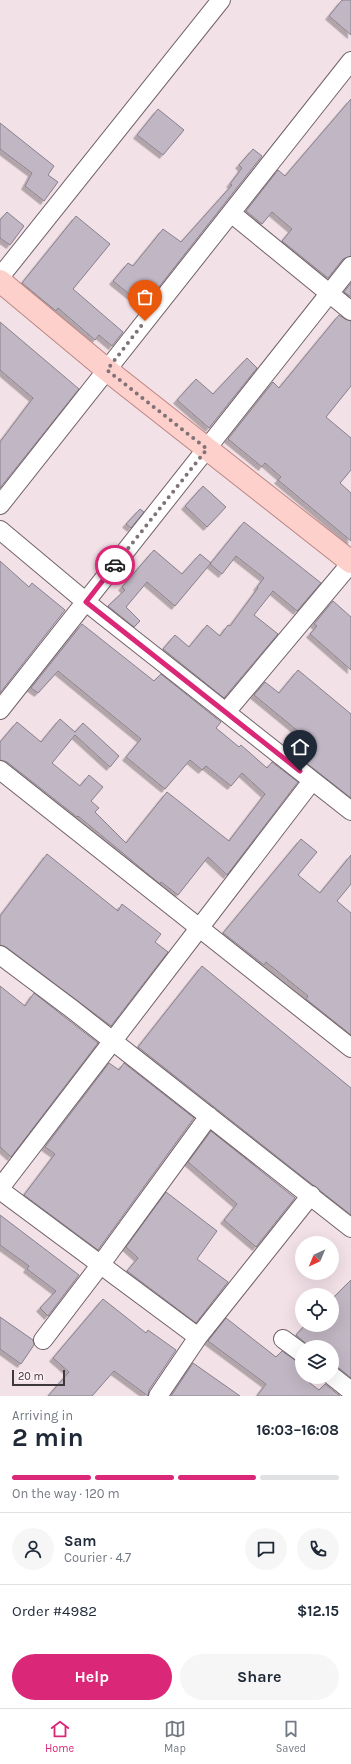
<!DOCTYPE html>
<html lang="en">
<head>
<meta charset="utf-8">
<style>
	:root { --surface:#fff; --page:#f6f6f7; --text:#1f2937; --muted:#747a83; --line:#e0e1e3; --accent:#db2777 }
	body { margin:0; font-family:Karla,sans-serif; background:var(--page); color:var(--text); height:100vh; display:flex; flex-direction:column; font-size:15px; white-space:nowrap }
	* { box-sizing:border-box; margin:0 }
	p { font-size:13px; color:var(--muted) }
	.icon { flex:none; width:22px; height:22px; fill:none; stroke:currentColor; stroke-width:2; stroke-linecap:round; stroke-linejoin:round }
	.map { position:relative; height:1396px; overflow:hidden }
	.details { display:flex; flex-direction:column; background:var(--surface); flex:1 }
	.details>* { flex:none }
	.needle { width:26px; rotate:224deg }
	.tools { position:absolute; left:295px; top:1236px; display:grid; gap:8px }
	.tools a { display:grid; place-items:center; width:44px; height:44px; border-radius:50%; background:var(--surface); box-shadow:0 4px 16px #0002; font-size:20px }
	.scale { position:absolute; left:12px; bottom:10px; width:53px; box-sizing:border-box; padding-left:4px; border:2px solid #3f383b; border-top:0; font-size:11px; line-height:14px; white-space:nowrap; color:#3f383b; -webkit-text-stroke:3px #fef0f5; paint-order:stroke }
	.pin { position:absolute; display:grid; place-items:center; width:34px; height:34px; color:#fff; margin:-41px -17px; border-radius:50% 50% 50% 0; rotate:-45deg; box-shadow:0 0 4px #0007 }
	.pin .icon { rotate:45deg }
	.courier { position:absolute; display:grid; place-items:center; width:40px; height:40px; margin:-20px; border:3px solid #db2777; border-radius:50%; background:#fff; color:#222; box-shadow:0 1px 5px #0007 }
	.summary em { font-style:normal; font-weight:700 }
	.summary div { display:flex; flex-direction:column-reverse }
	.summary { display:flex; align-items:center; justify-content:space-between; height:68px; padding:0 12px }
	h1 { font-size:26px; font-weight:700; line-height:30px }
	.bar { display:grid; grid-template-columns:repeat(4,1fr); gap:6px 4px; align-content:center; height:48px; padding:0 12px }
	.bar i { height:5px; border-radius:3px; background:var(--line) }
	.bar .selected { background:var(--accent) }
	.bar p { grid-column:span 4 }
	.line { display:flex; align-items:center; gap:10px; padding:0 12px; border-top:1px solid var(--line) }
	.line div { flex:1 }
	.round { display:grid; place-items:center; flex:none; width:42px; height:42px; border-radius:21px; background:var(--page) }
	.button { display:flex; gap:8px; margin-top:auto; padding:8px 12px }
	.button a { flex:1; height:46px; border-radius:24px; background:var(--accent); color:#fff; font-size:16px; font-weight:700; line-height:46px; text-align:center }
	.button a+a { background:var(--page); color:var(--text) }
	.tab-bar { display:flex; justify-content:space-around; align-items:center; height:56px; border-top:1px solid var(--line); background:var(--surface); font-size:11px; color:var(--muted) }
	.tab-bar a { display:grid; justify-items:center; gap:2px }
	.tab-bar .selected { color:var(--accent) }
	.map>svg:first-child { display:block }
	.building { fill:#c1b7c4; stroke:#8a808c; filter:url(#shadow) }
	.lines { fill:none; stroke-linecap:round; stroke-linejoin:round }
	.minor-casing { stroke:#716268; stroke-width:20 }
	.major-casing { stroke:#ba8682; stroke-width:24 }
	.minor { stroke:#fff; stroke-width:18 }
	.major { stroke:#fed0cb; stroke-width:22 }
	.done { stroke:#7e7378; stroke-width:4; stroke-dasharray:0 7.2 }
	.route { stroke:#db2777; stroke-width:5 }
</style>
</head>
<body>
<div class="map">
<svg width="351" height="1396" viewBox="0 0 351 1396">
	<defs>
		<filter id="shadow"><feDropShadow dx="-3.5" dy="3.5" stdDeviation="0" flood-color="#0004"/></filter>
	</defs>
	<rect width="100%" height="100%" fill="#f3e1e8"/>
	<path class="building" d="M342 0H351V35L329 16Z
		M351 99V256L343 259 328 278 282 241 292 229 272 212 262 224 246 211 278 170 285 176Z
		M158 109 184 130 163 155 137 135Z
		M0 123 54 166 48 175 58 182 44 201 25 186 32 173 0 149Z
		M253 149 262 156 144 306 113 281 128 263 133 266 163 229 181 242 232 185 230 184 242 168 239 165Z
		M7 212 24 226 10 245 0 238V220Z
		M76 216 110 244 73 289 123 332 112 346 99 335 95 340 58 308 56 311 22 283Z
		M351 283V297L344 292Z
		M339 315 345 319 351 321V386L326 417 351 438V470L340 483 351 493V541L278 480 281 477 265 463 262 467 228 439 273 382 279 388Z
		M0 322 79 389 0 488V442L33 398 0 370Z
		M247 358 257 368 209 428 177 400 196 379 213 394Z
		M203 486 226 507 207 527 185 506Z
		M140 509 144 512 131 528 126 524Z
		M244 522 321 583 297 611 273 591 254 615 278 634 224 698 163 649 175 635 189 647 207 625 220 636 228 625 230 626 258 588 257 587 264 578 236 556 222 574 210 564Z
		M154 550 182 574 200 554 211 563 175 606 147 582 126 607 140 621 134 627 108 606 125 590 122 587Z
		M0 561 29 587 32 583 65 610 0 693Z
		M333 601 351 617V670L310 634 317 626 314 624Z
		M82 624 154 681 161 674 221 722 216 728 239 747 241 745 267 768 272 762 298 782 227 875 208 857 178 895 161 882 160 884 78 816 77 817 7 762 0 760V742L17 722 41 742 60 719 75 732 83 723 119 756 110 767 75 735 52 763 80 786 89 775 103 787 91 801 99 808 95 812 126 843 167 792 229 841 265 794 242 773 231 786 206 766 202 770 190 760 165 789 126 757 141 739 58 671 38 693 31 688Z
		M298 670 351 714V798L286 747 299 732 254 695 265 682 279 693Z
		M301 839 317 852 298 875 320 893 351 855V884L337 901 351 913V1035L306 999 308 996 266 962 264 965 223 933Z
		M47 854 118 911 122 904 161 934 155 942 168 952 111 1026 6 947 0 945V916Z
		M202 966 351 1088V1215L138 1047Z
		M0 986 25 1006 34 993 98 1043 11 1157 0 1147Z
		M109 1063 119 1070 124 1063 194 1118 98 1250 24 1195 55 1154 45 1147Z
		M211 1131 295 1198 256 1247 224 1220 237 1204 188 1162Z
		M166 1192 217 1231 197 1259 228 1282 196 1323 127 1271 138 1258 126 1247Z
		M0 1215 79 1275 48 1316 40 1308 56 1291 27 1269 29 1266 0 1245Z
		M351 1280V1378L339 1368 332 1366V1347H310L296 1335 305 1325H332V1299Z
		M103 1299 146 1333 148 1330 176 1350 149 1390 148 1396 114 1371 92 1396H48L69 1372 53 1358Z
		M0 1317 33 1340 34 1345 21 1364 0 1349Z
		M226 1318 276 1357 282 1351 296 1361 302 1363V1377L319 1390 325 1384 340 1396H257L266 1384 208 1341Z
		M193 1363 240 1396H171Z"/>
	<g class="lines">
		<g class="minor-casing">
			<path id="minor" d="M231 213 351 311
				M0 277 221 0
				M0 505 351 61
				M0 530 86 602 351 811
				M0 710 351 266
				M226 712 351 563
				M0 770 351 1048
				M0 955 72 1009 351 1228
				M0 1188 312 781
				M0 1190 198 1337
				M283 1339 302 1353
				M43 1340 101 1264 209 1116
				M332 1376 351 1391
				M158 1396 198 1337 311 1195"/>
		</g>
		<g class="major-casing">
			<path id="major" d="M0 281 107 370 351 562"/>
		</g>
		<use href="#minor" class="minor"/>
		<use href="#major" class="major"/>
	</g>
	<g class="lines">
		<path class="done" d="M115 565 207 449 107 370 145 321"/>
		<path class="route" d="M115 565 86 602 300 771"/>
	</g>
</svg>
<div class="tools">
<a><svg class="needle" viewBox="-14 -14 28 28"><path d="M0-13l5 13h-10z" fill="#e53935"/><path d="M0 13l5-13h-10z" fill="#747a83"/></svg></a>
<a><svg class="icon" aria-label="locate" viewBox="0 0 24 24"><circle cx="12" cy="12" r="6"/><path d="M12 2v4M12 18v4M2 12h4M18 12h4"/></svg></a>
<a><svg class="icon" aria-label="layers" viewBox="0 0 24 24"><path d="M12 4l9 5-9 5-9-5zM3 14l9 5 9-5"/></svg></a>
</div>
<div class="scale">20 m</div>
<div class="pin" style="left:145px;top:321px;background:#ea580c"><svg class="icon" aria-label="bag" viewBox="0 0 24 24"><path d="M5 8h14l-1 12H6zM9 8a3 3 0 0 1 6 0"/></svg></div>
<div class="pin" style="left:300px;top:771px;background:#1f2937"><svg class="icon" aria-label="home" viewBox="0 0 24 24"><path d="M3 11l9-7 9 7M6 9v11h12V9"/></svg></div>
<div class="courier" style="left:115px;top:565px"><svg class="icon" aria-label="car" viewBox="0 0 24 24"><path d="M5 17H2v-5l4-1 3-4h7l3 4 3 1v5h-3M9 17h6M6 11h13"/><circle cx="7" cy="17" r="2"/><circle cx="17" cy="17" r="2"/></svg></div>
</div>
<section class="details">
<div class="summary"><div><h1>2 min</h1><p>Arriving in</p></div><em>16:03–16:08</em></div>
<div class="bar"><i class="selected"></i><i class="selected"></i><i class="selected"></i><i></i><p>On the way · 120 m</p></div>
<div class="line" style="height:72px"><a class="round"><svg class="icon" aria-label="person" viewBox="0 0 24 24"><circle cx="12" cy="8" r="4"/><path d="M4 21q1-7 8-7t8 7"/></svg></a><div><b>Sam</b><p>Courier · 4.7</p></div><a class="round"><svg class="icon" aria-label="chat" viewBox="0 0 24 24"><path d="M4 5h16v11H9l-5 4z"/></svg></a><a class="round"><svg class="icon" aria-label="phone" viewBox="0 0 24 24"><path d="M5 4h4l2 5-3 2q2 4 5 5l2-3 5 2v4C11 20 4 13 5 4z"/></svg></a></div>
<div class="line" style="height:52px"><div>Order #4982</div><b>$12.15</b></div>
<div class="button"><a>Help</a><a>Share</a></div>
</section>
<nav class="tab-bar">
<a class="selected"><svg class="icon" aria-label="home" viewBox="0 0 24 24"><path d="M3 11l9-7 9 7M6 9v11h12V9"/></svg>Home</a>
<a><svg class="icon" aria-label="map" viewBox="0 0 24 24"><path d="M3 6l6-2 6 2 6-2v14l-6 2-6-2-6 2zM9 4v14M15 6v14"/></svg>Map</a>
<a><svg class="icon" aria-label="saved" viewBox="0 0 24 24"><path d="M7 4h10v16l-5-4-5 4z"/></svg>Saved</a>
</nav>
</body>
</html>
